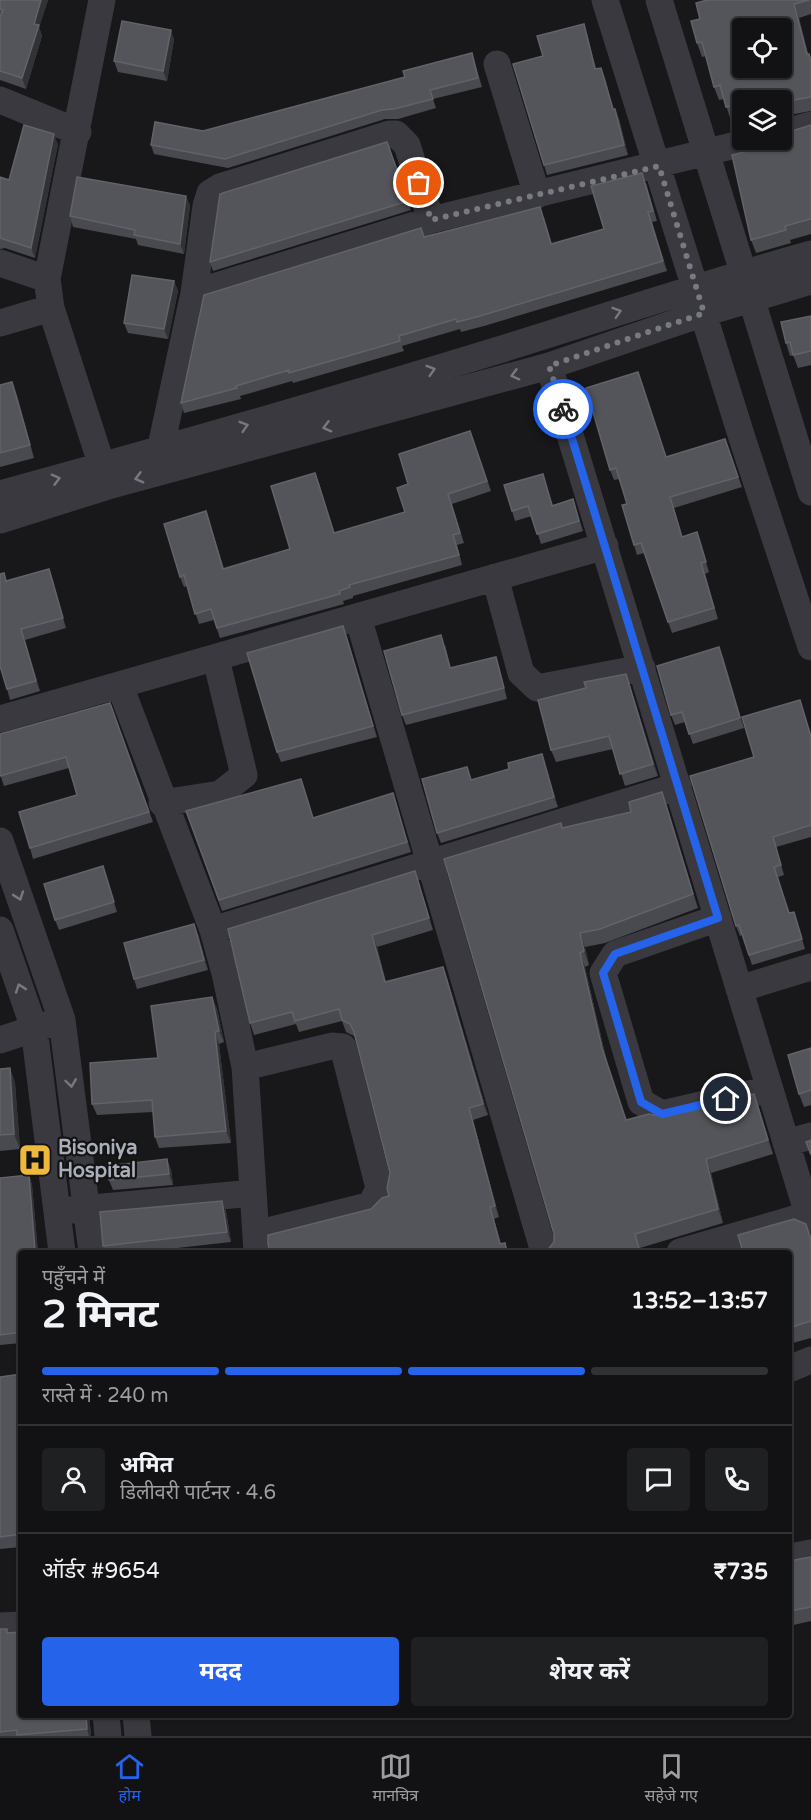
<!DOCTYPE html>
<html lang="hi">
<meta charset="utf-8">
<style>
:root{--surface:#121214;--page:#1f2022;--text:#f1f3f6;--muted:#9c9ea0;--line:#313234;--accent:#2563eb}
body{margin:0;font-family:"Varela Round","Noto Sans Devanagari",sans-serif;background:var(--page);color:var(--text);height:100vh;display:flex;flex-direction:column;font-size:22px;white-space:nowrap}
*{box-sizing:border-box;margin:0}
p{font-size:20px;color:var(--muted)}
.icon{flex:none;width:33px;height:33px;fill:none;stroke:currentColor;stroke-width:2;stroke-linecap:round;stroke-linejoin:round}
.map{position:relative;flex:1;overflow:hidden}
.sheet{position:absolute;left:18px;top:1250px;width:774px;height:468px;display:flex;flex-direction:column;background:var(--surface);border-radius:6px;box-shadow:0 2px 4px #0004,0 0 0 2px var(--line)}
.sheet>*{flex:none}
.tools{position:absolute;left:732px;top:18px;display:grid;gap:12px}
.tools a{display:grid;place-items:center;width:60px;height:60px;border-radius:6px;background:var(--surface);box-shadow:0 2px 4px #0004,0 0 0 2px var(--line);font-size:30px}
.pin{position:absolute;display:grid;place-items:center;width:51px;height:51px;color:#fff;margin:-26px;border:3px solid #fff;border-radius:50%;box-shadow:0 2px 6px #0007}
.courier{position:absolute;display:grid;place-items:center;width:60px;height:60px;margin:-30px;border:4px solid #2563eb;border-radius:50%;background:#fff;color:#222;box-shadow:0 2px 8px #0007}
.overview em{font-style:normal;font-weight:700}
.overview div{display:flex;flex-direction:column-reverse}
.overview{display:flex;align-items:center;justify-content:space-between;height:102px;padding:0 24px}
h1{font-size:39px;font-weight:700;line-height:45px}
.bar{display:grid;grid-template-columns:repeat(4,1fr);gap:9px 6px;align-content:center;height:72px;padding:0 24px}
.bar i{height:8px;border-radius:4px;background:var(--line)}
.bar .selected{background:var(--accent)}
.bar p{grid-column:span 4}
.line{display:flex;align-items:center;gap:15px;padding:0 24px;border-top:2px solid var(--line)}
.line div{flex:1}
.round{display:grid;place-items:center;flex:none;width:63px;height:63px;border-radius:6px;background:var(--page)}
.button{display:flex;gap:12px;margin-top:auto;padding:12px 24px}
.button a{flex:1;height:69px;border-radius:6px;background:var(--accent);color:#fff;font-size:24px;font-weight:700;line-height:69px;text-align:center}
.button a+a{background:var(--page);color:var(--text)}
.tabs{display:flex;justify-content:space-around;align-items:center;height:84px;border-top:2px solid var(--line);background:var(--surface);font-size:16px;color:var(--muted)}
.tabs a{display:grid;justify-items:center;gap:3px}
.tabs .selected{color:var(--accent)}
.map>svg:first-child{display:block}
</style>
<div class="map">
<svg width="811" height="1736" viewBox="0 0 811 1736">
<rect width="100%" height="100%" fill="#18181a"/>
<g fill="none" stroke-linecap="round" stroke-linejoin="round">
<!-- minor -->
<path stroke="#39393f" stroke-width="27" d="M102 0 47 279 51 308 102 466
M605 0 743 441 811 647
M659 0 811 492
M497 64 537 195
M0 100 78 132
M782 133 811 125
M0 263 47 279
M194 293 206 206 210 193 220 187 390 134H396L407 145 431 220
M0 323 51 308
M549 366 811 1224
M160 451 194 293 431 220 756 140
M0 494C168 448 336 400 502 349 605 317 707 283 811 254
M0 520 108 486 549 366 704 313 811 281
M495 577 521 673 537 688 642 668
M358 617 544 1252
M120 686 213 930 225 973 245 1067 257 1252
M0 719 605 546
M162 803 220 794 244 775 216 659
M0 841 62 1020 92 1252
M718 918 615 954 603 973 641 1102 662 1114 770 1089
M0 930 34 1028 62 1252
M213 930 678 786
M739 989 811 967
M0 1040 49 1024
M245 1067 332 1046 343 1047 379 1188 371 1205 256 1234
M786 1143 811 1136
M71 1210 253 1193
M680 1252 808 1215
M789 1369 811 1360
M789 1557 811 1553
M0 1626 21 1625
M106 1714 108 1736
M136 1714 138 1736"/>
</g>
<!-- wall -->
<path fill="#494a4f" d="M0 0H48L39 27 42 36 26 89 0 80Z
M707 0H811V14L799 18 808 54H809L811 58V111L783 116 782 112V100H742V118L731 121 724 99 719 100 714 87 706 56 702 57 697 43 700 19Z
M584 24 587 34 596 69 601 68 605 78 613 109 619 119 628 155 547 175 544 165 543 56Z
M171 30 174 40 167 81 118 72 114 61Z
M472 53 482 87 433 99 436 108 398 119H385L228 168 154 154 151 145 405 77Z
M811 125V234L790 240 791 243 756 253 751 240 787 141Z
M387 142 411 210 213 271 210 262Z
M58 144 35 258 5 248 0 249V177L9 180Z
M646 183 657 221 652 222 667 271 484 326 461 332 460 329 402 346 404 351 293 383 292 381 240 396 241 399 184 413 181 403 421 228 424 237 544 217 552 244 604 229Z
M186 196 190 206 184 254 138 245 136 239 73 227 70 216Z
M174 281 178 291 168 339 128 333 124 323Z
M811 316V365L798 368 793 355 790 356 786 343Z
M12 382 17 395 34 458 0 467V385Z
M470 431 491 491 452 504 464 543 457 545 462 565 353 596V598L343 601 344 604 220 638 214 620 199 624 187 586 184 587 180 577 206 511 224 569 290 549 319 483 334 533 405 512 408 484Z
M725 439 742 487 674 508 682 537 697 532 709 572 705 574 718 619 672 633 644 553 637 555 634 545 627 504 619 479 614 480 610 470 666 457Z
M546 484 553 505 573 499 583 531 541 544 532 516 515 521 512 511Z
M49 569 66 628 25 640 40 691 10 700 7 689 6 581Z
M343 626 377 737 281 762 277 752Z
M445 645 451 668 496 657 499 667 507 699 406 725 402 715Z
M723 657 744 728 693 744 685 722 675 725 671 715Z
M630 686 658 776 625 786 613 749 556 762 551 750 586 688Z
M800 700 811 735V837L776 847 784 875 778 877 789 913 797 922 805 949 752 965 742 935 740 936 736 926 754 757Z
M110 703 153 822 33 859 30 848 77 795 69 768 4 786 0 774Z
M542 754 558 807 441 843 437 833 472 780 509 769Z
M301 779 313 818 396 804 411 852 222 911 186 811Z
M662 792 698 908 605 943 585 947 589 965 585 967 607 1062 626 1120 661 1116 759 1108 773 1154 711 1173 723 1223 640 1248 554 1242 563 828 631 812Z
M106 876 117 912 59 930 55 920Z
M419 883 433 930 377 947 386 982 447 978 488 1115 473 1120 499 1217 494 1219 501 1244 508 1252 371 1209 389 1196 390 1173 356 1040 354 1036 346 1032 342 1021 299 1032 296 1024 254 1035 250 1023Z
M198 934 208 970 137 989 134 979Z
M212 997 217 1009 224 1042 219 1044 231 1143 159 1148 155 1137 153 1112 97 1115 92 1104 158 1058Z
M811 1048V1105L804 1107 799 1094Z
M10 1068 15 1083 20 1149 0 1151V1069Z
M171 1169 173 1185 113 1190 109 1180Z
M29 1175 32 1185 38 1252H21V1343L0 1345V1178Z
M222 1201 226 1211 231 1242 141 1252H105L103 1246Z
M806 1224 811 1238V1338L789 1344V1252Z
M21 1374V1547L0 1549V1377Z
M811 1557V1621L789 1626V1561Z
M0 1629H7L8 1633 89 1714 91 1736H0Z"/>
<!-- shaded-wall -->
<path fill="#313235" d="M41 0H48L39 27 42 36 26 89 22 78 34 24Z
M794 4 799 18 811 66 807 54Z
M584 24 587 34 599 79 595 69Z
M171 30 174 40 167 81 163 71Z
M601 68 605 78 616 119 613 109Z
M615 109 619 119 628 155 624 145Z
M54 134 58 144 35 258 31 248Z
M186 196 190 206 184 254 180 244Z
M648 212 652 222 667 271 663 261Z
M174 281 178 291 168 339 164 329Z
M12 382 17 395 34 458 30 445Z
M49 569 53 580 66 628 63 618Z
M343 626 347 636 377 737 373 726Z
M21 629 25 640 40 691 36 681Z
M719 647 723 657 744 728 740 718Z
M626 674 630 686 658 776 653 764Z
M542 754 545 764 558 807 554 797Z
M662 792 667 806 698 908 693 894Z
M415 871 419 883 433 930 429 918Z
M194 924 198 934 208 970 204 960Z
M580 933 585 947 589 965 584 951Z
M372 935 377 947 389 994 385 982Z
M580 953 585 967 607 1062 602 1048Z
M443 967 447 978 488 1115 483 1104Z
M212 997 217 1009 224 1042 219 1031Z
M215 1032 219 1044 231 1143 226 1131Z
M10 1068 15 1083 20 1149 14 1134Z
M754 1094 759 1108 773 1154 768 1140Z
M469 1108 473 1120 499 1217 495 1206Z
M167 1159 171 1169 173 1185 169 1174Z
M706 1159 711 1173 723 1223 718 1209Z
M29 1175 32 1185 38 1252H36L35 1250Z
M222 1201 226 1211 231 1242 227 1232Z
M490 1207 494 1219 503 1252 500 1244Z
M86 1714H89L91 1736H89L87 1729Z"/>
<!-- building -->
<path fill="#54555a" stroke="#616369" stroke-width="1.5" fill-rule="evenodd" d="M0 0H41L34 24 39 25 22 78 0 71V18L3 10 0 9Z
M707 0H809L794 4 807 54H809L811 61V97L782 102V100H778L776 95 754 100H742V103L726 107 720 85 714 87 702 42 697 43 691 21 700 19 696 3ZM742 28H782V68H742Z
M122 21 171 30 163 71 114 61Z
M584 24 595 69 601 68 613 109H615L624 145 544 165 513 64 543 56 537 36Z
M472 53 478 78 430 90 433 99 394 109 382 110 225 159 151 145 155 122 203 131 405 77 403 71Z
M24 125 54 134 31 248 0 238V177L9 180Z
M811 125V219L785 226 786 230 751 240 732 155 787 141 785 133Z
M387 142 408 201 210 262 220 194 223 193Z
M642 173 653 211 648 212 663 261 480 316 457 322 456 319 399 336 400 341 289 373V370L236 386 237 388 181 403 204 295 421 228 424 237 540 207 551 244 604 229 591 186Z
M77 177 186 196 180 244 134 235 135 230 70 216Z
M132 275 174 281 164 329 124 323Z
M811 316V351L793 355 790 342 786 343 781 322Z
M638 372 666 457 725 439 738 477 670 497 682 537 697 532 706 562 701 563 714 608 668 622 641 543 634 545 622 505 627 504 616 468 610 470 586 388Z
M12 382 30 445 0 453V385Z
M470 431 487 481 448 494 460 533 453 535 459 555 349 585 350 587 339 591 340 594 217 628 211 609 195 614 184 575 180 577 164 524 206 511 223 569 290 549 271 486 315 473 334 533 405 512 397 488 408 484 399 454Z
M543 474 552 506 573 499 579 521 537 534 528 506 512 511 504 485Z
M49 569 63 618 21 629 36 681 7 689 0 666V574L4 573 6 581Z
M343 626 373 726 277 752 247 653Z
M441 635 450 668 496 657 504 688 402 715 384 651Z
M719 647 740 718 689 734 682 712 671 715 657 666Z
M626 674 653 764 620 774 609 736 551 750 538 700 586 688 584 682Z
M800 700 811 737V825L773 837 781 865 774 867 789 913 794 912 802 939 749 955 739 925 736 926 690 776 754 757 742 717Z
M110 703 149 812 30 848 19 812 77 795 66 757 0 776V734Z
M542 754 554 797 437 833 422 779 467 767 471 780 509 769 508 763Z
M301 779 313 818 393 793 407 842 219 900 186 811Z
M662 792 693 894 600 929 580 933 584 951 580 953 602 1048 626 1120 649 1114 661 1116 754 1094 768 1140 706 1159 718 1209 635 1234 640 1252H546L554 1242V1234L444 859 561 823 562 828 631 812 629 802Z
M103 866 114 902 55 920 44 884Z
M415 871 429 918 372 935 385 982 443 967 483 1104 469 1108 495 1206 490 1207 500 1244 505 1243 507 1252H270L268 1244V1235L371 1209 382 1198 389 1196 387 1188 390 1173 354 1032 350 1024 342 1020 339 1009 295 1021 292 1012 250 1023 228 929Z
M194 924 204 960 134 979 124 943Z
M212 997 219 1031 215 1032 226 1131 155 1137 152 1100 92 1104 90 1063 158 1058 151 1006Z
M811 1048V1090L799 1094 788 1055Z
M10 1068 14 1134 0 1135V1069Z
M811 1140V1155L806 1142Z
M167 1159 169 1174 109 1180 107 1166Z
M29 1175 35 1250 27 1251V1252H21V1332L0 1335V1178Z
M222 1201 227 1232 103 1246 100 1212Z
M794 1219 806 1224 811 1241V1321L789 1328V1252H743L738 1235Z
M21 1374V1534L0 1537V1377Z
M811 1557V1607L789 1611V1561Z
M0 1629H7V1633L21 1632V1714H86L87 1729 17 1735V1730L0 1732Z"/>
<!-- one-way arrows -->
<defs><path id="oneway-chevron" d="M-2-3.5L2.5 0L-2 3.5" fill="none" stroke-width="1.6" stroke-linecap="round" stroke-linejoin="round" transform="scale(1.5)"/></defs>
<g stroke="#777982">
<use href="#oneway-chevron" transform="translate(617 312) rotate(-18)"/>
<use href="#oneway-chevron" transform="translate(431 370) rotate(-17)"/>
<use href="#oneway-chevron" transform="translate(515 375) rotate(165)"/>
<use href="#oneway-chevron" transform="translate(244 426) rotate(-17)"/>
<use href="#oneway-chevron" transform="translate(327 427) rotate(165)"/>
<use href="#oneway-chevron" transform="translate(139 478) rotate(165)"/>
<use href="#oneway-chevron" transform="translate(56 479) rotate(-15)"/>
<use href="#oneway-chevron" transform="translate(19 896) rotate(71)"/>
<use href="#oneway-chevron" transform="translate(20 988) rotate(-109)"/>
<use href="#oneway-chevron" transform="translate(71 1083) rotate(82)"/>
</g>
<g fill="none" stroke-linecap="round" stroke-linejoin="round">
<!-- done -->
<path stroke="#777a81" stroke-width="6" stroke-dasharray="0 10.8" d="M419 183 431 220 659 166 704 313 549 366 563 409"/>
<!-- route -->
<path stroke="#2563eb" stroke-width="8" d="M563 409 718 918 615 954 603 973 641 1102 662 1114 726 1099"/>
</g>
<!-- icons -->
<defs>
<symbol id="hospital-square" viewBox="-11 -11 22 22"><rect x="-9" y="-9" width="18" height="18" rx="4" fill="#edb83c" stroke="#131315"/><path d="M-5-5h3v3.5h4V-5h3V5h-3V1.5h-4V5h-3Z" fill="#111"/></symbol>
</defs>
<g fill-rule="evenodd">
<use href="#hospital-square" x="16" y="1141" width="38" height="38"/>
</g>
<g text-anchor="middle" dominant-baseline="central" stroke-width="4.5" stroke-linejoin="round" paint-order="stroke">
<!-- poi labels -->
<g font-size="20" font-weight="bold" fill="#aaaeb9" stroke="#131315" text-anchor="start">
<text x="58" y="1148">Bisoniya<tspan x="58" dy="23">Hospital</tspan></text>
</g>
</g>
</svg>
<div class="tools">
<a><svg class="icon" aria-label="locate" viewBox="0 0 24 24"><circle cx="12" cy="12" r="6"/><path d="M12 2v4M12 18v4M2 12h4M18 12h4"/></svg></a>
<a><svg class="icon" aria-label="layers" viewBox="0 0 24 24"><path d="M12 4l9 5-9 5-9-5zM3 14l9 5 9-5"/></svg></a>
</div>
<div class="pin" style="left:419px;top:183px;background:#ea580c"><svg class="icon" aria-label="bag" viewBox="0 0 24 24"><path d="M5 8h14l-1 12H6zM9 8a3 3 0 0 1 6 0"/></svg></div>
<div class="pin" style="left:726px;top:1099px;background:#1f2937"><svg class="icon" aria-label="home" viewBox="0 0 24 24"><path d="M3 11l9-7 9 7M6 9v11h12V9"/></svg></div>
<div class="courier" style="left:563px;top:409px"><svg class="icon" aria-label="bike" viewBox="0 0 24 24"><circle cx="6" cy="16" r="4"/><circle cx="18" cy="16" r="4"/><path d="M6 16l4-8h5l3 8M10 8l3 8H6M13 5h3"/></svg></div>
<section class="sheet">
<div class="overview"><div><h1>2 मिनट</h1><p>पहुँचने में</p></div><em>13:52–13:57</em></div>
<div class="bar"><i class="selected"></i><i class="selected"></i><i class="selected"></i><i></i><p>रास्ते में · 240 m</p></div>
<div class="line" style="height:108px"><a class="round"><svg class="icon" aria-label="person" viewBox="0 0 24 24"><circle cx="12" cy="8" r="4"/><path d="M4 21q1-7 8-7t8 7"/></svg></a><div><b>अमित</b><p>डिलीवरी पार्टनर · 4.6</p></div><a class="round"><svg class="icon" aria-label="chat" viewBox="0 0 24 24"><path d="M4 5h16v11H9l-5 4z"/></svg></a><a class="round"><svg class="icon" aria-label="phone" viewBox="0 0 24 24"><path d="M5 4h4l2 5-3 2q2 4 5 5l2-3 5 2v4C11 20 4 13 5 4z"/></svg></a></div>
<div class="line" style="height:78px"><div>ऑर्डर #9654</div><b>₹735</b></div>
<div class="button"><a>मदद</a><a>शेयर करें</a></div>
</section>
</div>
<nav class="tabs">
<a class="selected"><svg class="icon" aria-label="home" viewBox="0 0 24 24"><path d="M3 11l9-7 9 7M6 9v11h12V9"/></svg>होम</a>
<a><svg class="icon" aria-label="map" viewBox="0 0 24 24"><path d="M3 6l6-2 6 2 6-2v14l-6 2-6-2-6 2zM9 4v14M15 6v14"/></svg>मानचित्र</a>
<a><svg class="icon" aria-label="saved" viewBox="0 0 24 24"><path d="M7 4h10v16l-5-4-5 4z"/></svg>सहेजे गए</a>
</nav>
